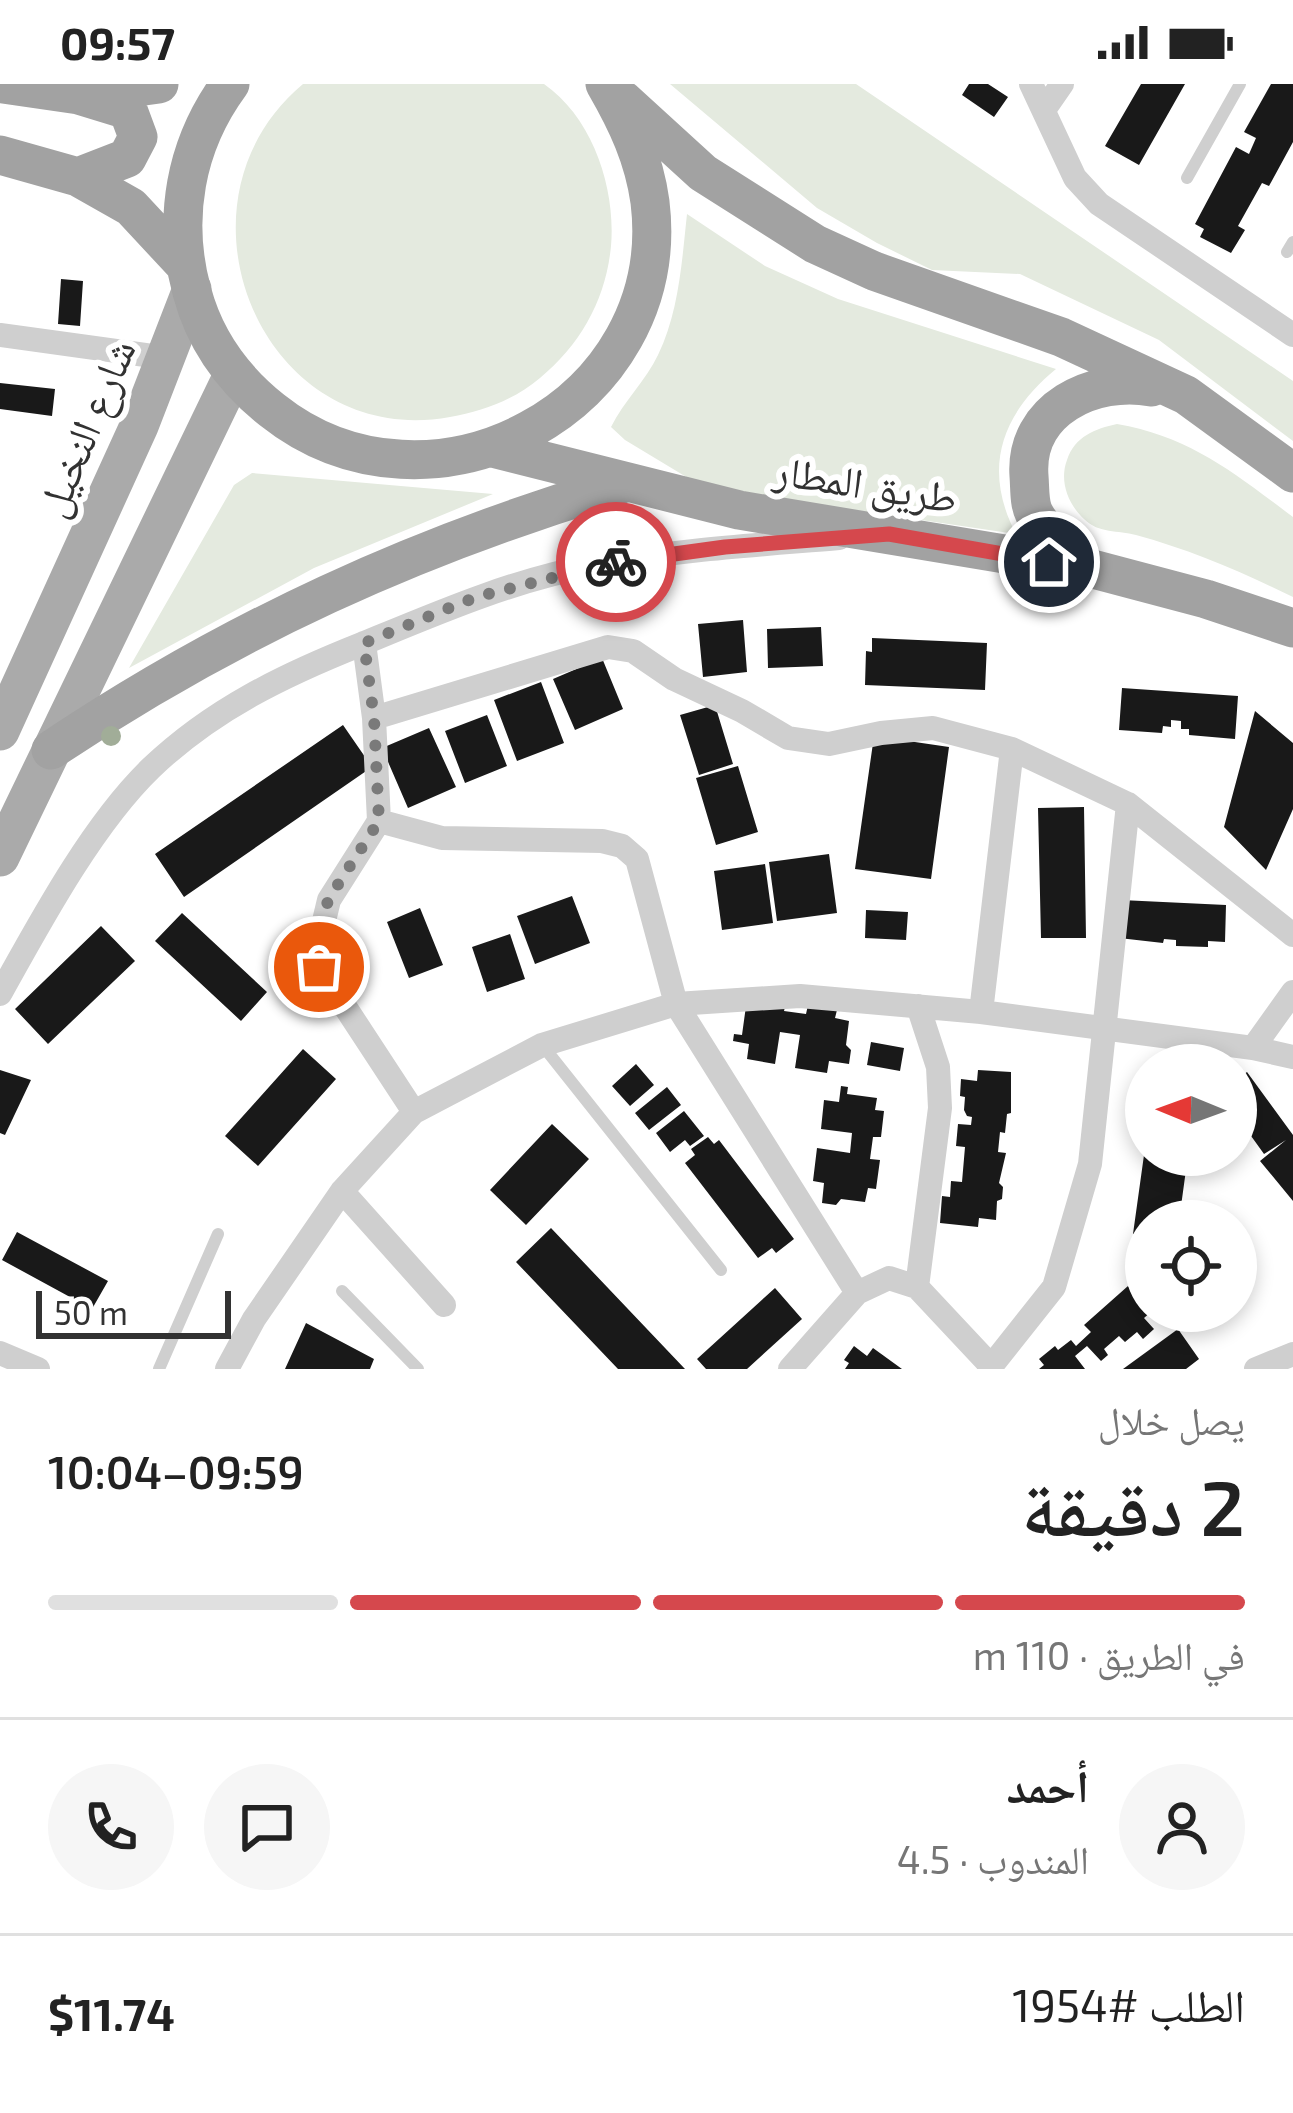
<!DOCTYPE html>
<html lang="ar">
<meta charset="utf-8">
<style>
:root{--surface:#fff;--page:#f6f6f6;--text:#222;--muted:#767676;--line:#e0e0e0;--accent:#d5484d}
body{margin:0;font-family:"Exo 2","Noto Naskh Arabic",sans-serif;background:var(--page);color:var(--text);direction:rtl;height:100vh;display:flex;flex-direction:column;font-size:45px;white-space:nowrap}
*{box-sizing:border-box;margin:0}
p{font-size:39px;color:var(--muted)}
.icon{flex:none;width:66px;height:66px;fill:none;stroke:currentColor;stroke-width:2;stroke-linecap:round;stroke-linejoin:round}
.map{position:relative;height:1285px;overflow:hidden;direction:ltr}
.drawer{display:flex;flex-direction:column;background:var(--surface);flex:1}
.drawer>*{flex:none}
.needle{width:78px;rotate:271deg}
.tools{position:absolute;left:1125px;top:960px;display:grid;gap:24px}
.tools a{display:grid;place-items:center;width:132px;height:132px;border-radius:50%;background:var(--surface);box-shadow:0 6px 18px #0003;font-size:60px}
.scale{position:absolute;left:36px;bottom:30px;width:195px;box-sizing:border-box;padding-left:12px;border:6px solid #323232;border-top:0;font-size:33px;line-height:42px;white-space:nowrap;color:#323232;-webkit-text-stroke:9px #fff;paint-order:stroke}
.pin{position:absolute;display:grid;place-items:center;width:102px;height:102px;color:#fff;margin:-51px;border:6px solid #fff;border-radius:50%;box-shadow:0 3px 12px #0007}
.courier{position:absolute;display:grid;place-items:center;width:120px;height:120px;margin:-60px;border:9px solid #d5484d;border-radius:50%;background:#fff;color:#222;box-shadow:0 3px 15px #0007}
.summary em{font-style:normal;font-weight:600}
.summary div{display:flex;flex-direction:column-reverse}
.summary{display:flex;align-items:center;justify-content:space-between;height:204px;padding:0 48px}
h1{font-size:78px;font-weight:600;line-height:90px}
.bar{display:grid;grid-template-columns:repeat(4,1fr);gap:18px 12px;align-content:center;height:144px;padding:0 48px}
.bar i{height:15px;border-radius:9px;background:var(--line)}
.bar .selected{background:var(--accent)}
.bar p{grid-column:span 4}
.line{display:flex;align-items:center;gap:30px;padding:0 48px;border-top:3px solid var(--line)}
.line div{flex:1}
.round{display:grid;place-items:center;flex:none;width:126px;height:126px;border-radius:63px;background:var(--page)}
.status{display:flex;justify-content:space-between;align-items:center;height:84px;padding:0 60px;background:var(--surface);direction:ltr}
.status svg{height:33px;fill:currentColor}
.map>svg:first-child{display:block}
</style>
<div class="status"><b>09:57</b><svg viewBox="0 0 49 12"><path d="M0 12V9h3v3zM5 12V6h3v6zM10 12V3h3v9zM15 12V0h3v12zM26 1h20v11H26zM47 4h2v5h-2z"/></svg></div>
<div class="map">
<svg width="1293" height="1285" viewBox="0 0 1293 1285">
<rect width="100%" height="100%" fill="#fff"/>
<!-- green -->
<path fill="#e4eadf" d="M303 0H544C593 34 616 105 611 162 606 215 581 260 540 294 514 316 483 327 450 333 262 367 160 119 303 0Z
M670 0H856L1293 297V357L1159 256 1020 190 932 186 877 159 817 124Z
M687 130 765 182 838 215 1056 285C1001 330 982 385 1016 450L745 410 688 394 625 356 611 343C624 317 646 296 658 271 679 228 682 176 687 130Z
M1117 340C1191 353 1234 389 1293 433V513C1242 488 1191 466 1136 451 1118 446 1099 450 1084 435 1068 420 1059 397 1067 376 1075 352 1095 345 1117 340Z
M252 389 493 410 314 484 129 584 234 401Z"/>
<!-- building -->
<path fill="#191919" d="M969 0H988L1008 13 994 33 962 11Z
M1141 0H1185L1139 81 1105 62Z
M1271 0H1293V58L1269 102 1262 99 1238 142 1245 146 1231 169 1200 153 1204 145 1195 140 1236 63 1249 70 1256 54 1244 48Z
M61 195 83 197 80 242 58 240Z
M0 299 55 305 52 332 0 325Z
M743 536 747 588 703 593 698 540Z
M821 543 823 582 768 584 767 545Z
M872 554 987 559 985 606 865 601 866 567 872 568Z
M602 574 623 625 575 646 553 595Z
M541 598 564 659 517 677 494 616Z
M1122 604 1238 612 1235 655 1189 651V645H1181V637L1171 636V643L1163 642 1162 649 1119 646Z
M715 621 733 680 699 691 680 631Z
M1255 627 1293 659V725L1266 786 1224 743Z
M487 631 507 682 465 699 445 647Z
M343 641 372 683 184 813 155 770Z
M429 644 456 703 408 724 382 664Z
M874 652 949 663 931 795 855 785Z
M738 682 758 748 716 761 696 694Z
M1084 723 1086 854H1041L1038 724Z
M829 770 837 829 777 837 769 778Z
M765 780 773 839 722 846 714 787Z
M572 812 590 859 535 880 517 832Z
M1121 816 1226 821 1225 858 1208 857V863L1176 862V856L1164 855 1163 859 1119 854Z
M420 824 443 881 409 894 387 838Z
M866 826 908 828 906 856 865 854Z
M182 829 267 908 241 937 155 857Z
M101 842 135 877 48 960 15 925Z
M510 850 525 895 487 908 472 863Z
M786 919 784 927 806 930 808 921 837 926 835 934 849 937 846 961 851 966 849 980 829 977 827 989 795 984 800 951 780 948 775 980 747 975 749 960 733 957 734 950 742 951 746 922Z
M871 958 904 964 900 987 867 981Z
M303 965 336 995 258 1082 225 1052Z
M636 980 654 1001 630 1022 612 1002Z
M0 986 31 996 5 1051 0 1049Z
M978 986 1011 988V1029L1007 1030 1005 1049 1000 1048 998 1068 1006 1069 999 1099 1003 1103 1002 1115 997 1117 996 1136 979 1134 978 1143 940 1139 942 1112 950 1113 951 1097 962 1098 965 1063 956 1062 958 1040 971 1041 972 1033 967 1032 964 1026 965 1013 960 1012 961 995 977 997Z
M1247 988 1293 1051V1117L1260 1077 1286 1056 1264 1070 1236 1031V996Z
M841 1002 848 1003 847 1010 877 1014 875 1026 884 1027 881 1053H873L870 1075 880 1076 876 1105 868 1104 865 1118 841 1115 836 1121 822 1119 824 1099 813 1097 817 1064 850 1069 852 1049 821 1045 824 1016 839 1018Z
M667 1003 681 1021 649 1046 635 1029Z
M684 1027 704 1052 690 1062 685 1056 670 1068 656 1049Z
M552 1040 589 1075 526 1141 490 1106Z
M708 1053 714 1060 719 1056 794 1155 776 1169 772 1164 758 1174 685 1079 695 1071 691 1065Z
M1144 1071H1188L1179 1137H1146V1152L1133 1150Z
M551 1144 685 1285H618L516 1178Z
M17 1148 108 1197 92 1225 2 1176Z
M1128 1202 1146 1227H1152L1144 1234 1154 1245 1143 1255 1137 1248 1125 1258 1119 1252 1104 1265 1108 1271 1101 1277 1087 1262 1075 1272 1085 1285H1039L1044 1281 1039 1275 1055 1262 1058 1266 1071 1256 1076 1262 1091 1248 1084 1241Z
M775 1204 802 1235 747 1285H706L697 1275Z
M306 1239 374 1275 370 1285H285Z
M1178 1245 1199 1275 1186 1285H1123Z
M854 1262 867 1272 873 1264 902 1285H845L849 1279 844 1276Z"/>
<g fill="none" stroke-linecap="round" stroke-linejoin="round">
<!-- service -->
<path stroke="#cfcfcf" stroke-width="12" d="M1187 94 1240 0
M1287 168 1293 158
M543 962 721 1186
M342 1207 418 1285
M159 1285 218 1150"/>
<!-- minor -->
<path stroke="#cfcfcf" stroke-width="24" d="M1031 0 1075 94 1099 120 1293 251
M1044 26 1062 0
M0 251 167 274
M364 559 374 634 379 737 329 816 319 858V883L414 1028
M374 634 608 563 633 567 674 595 742 627 788 654 829 660 881 649 933 644 1012 665 981 928
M1012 665 1128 720 1293 851
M379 737 442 754 602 757 622 762 637 775 676 920 857 1209
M0 910C40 838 92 741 151 684 213 625 284 591 362 560 437 529 513 496 594 481 675 466 757 461 839 454
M1253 964 1293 908
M342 1107 444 1221
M917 1203 940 1024 938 983 918 922
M0 1269 38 1285
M227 1285 254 1235 342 1107 414 1028 542 961 676 920 800 912 981 928 1253 964 1293 973
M790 1285 857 1209 889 1194 917 1203 991 1282
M989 1285 1054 1203 1090 1080 1128 720
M1256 1285 1293 1270"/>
<!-- primary -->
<path stroke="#aaa" stroke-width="39" d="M0 647 139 342 192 205
M0 773 233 291"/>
<!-- trunk -->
<path stroke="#a2a2a2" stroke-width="39" d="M3 0 79 11 159 0
M230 0C185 61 172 135 192 208 205 257 233 295 272 326 430 452 675 322 650 118 644 74 627 38 605 0
M623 16 703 89 815 160 874 187 1061 253 1186 311 1293 389
M0 71 78 93 131 123 185 181
M78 93 127 74 138 53 128 26 79 11
M493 364 739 426 1089 484 1206 515 1293 544
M1086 482C1066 466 1046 452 1034 429 1029 419 1030 404 1029 392 1024 325 1094 292 1152 303
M51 666C232 545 416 461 625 399"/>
</g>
<!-- trees -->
<circle fill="#a1ad98" cx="111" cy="652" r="10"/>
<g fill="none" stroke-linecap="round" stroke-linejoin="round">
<!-- done -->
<path stroke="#7a7a7a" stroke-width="12" stroke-dasharray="0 21.6" d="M319 883V858L328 816 379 737 374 634 364 559 476 513 616 478"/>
<!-- route -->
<path stroke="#d5484d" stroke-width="15" d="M616 478 725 463 889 450 1049 478"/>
</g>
<g text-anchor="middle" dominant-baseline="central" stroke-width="12" stroke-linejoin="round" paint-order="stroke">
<!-- street labels -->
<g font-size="42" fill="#323232" stroke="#fff">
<text transform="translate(84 343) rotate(-67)">شارع النخيل</text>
<text transform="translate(866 398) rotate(9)">طريق المطار</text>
</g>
</g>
</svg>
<div class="tools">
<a><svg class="needle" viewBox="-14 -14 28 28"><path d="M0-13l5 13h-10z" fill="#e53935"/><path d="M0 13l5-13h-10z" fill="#767676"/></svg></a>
<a><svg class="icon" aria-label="locate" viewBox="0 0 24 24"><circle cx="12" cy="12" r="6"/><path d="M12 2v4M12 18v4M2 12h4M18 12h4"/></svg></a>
</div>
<div class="scale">50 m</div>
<div class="pin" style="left:319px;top:883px;background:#ea580c"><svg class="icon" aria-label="bag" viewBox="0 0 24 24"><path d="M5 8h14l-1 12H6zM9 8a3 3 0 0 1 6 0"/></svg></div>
<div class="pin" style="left:1049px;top:478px;background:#1f2937"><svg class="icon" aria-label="home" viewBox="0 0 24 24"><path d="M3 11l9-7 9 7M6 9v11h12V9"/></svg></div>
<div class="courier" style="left:616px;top:478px"><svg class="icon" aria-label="bike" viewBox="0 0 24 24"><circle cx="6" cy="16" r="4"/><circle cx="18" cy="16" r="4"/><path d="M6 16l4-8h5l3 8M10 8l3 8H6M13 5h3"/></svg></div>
</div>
<section class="drawer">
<div class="summary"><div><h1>2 دقيقة</h1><p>يصل خلال</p></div><em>09:59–10:04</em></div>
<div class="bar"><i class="selected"></i><i class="selected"></i><i class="selected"></i><i></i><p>في الطريق · 110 m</p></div>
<div class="line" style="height:216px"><a class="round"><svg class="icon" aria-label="person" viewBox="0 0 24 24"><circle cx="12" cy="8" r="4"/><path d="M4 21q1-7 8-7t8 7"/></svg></a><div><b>أحمد</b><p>المندوب · 4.5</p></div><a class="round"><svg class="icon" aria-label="chat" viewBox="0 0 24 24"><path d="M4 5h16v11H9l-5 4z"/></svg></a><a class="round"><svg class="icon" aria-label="phone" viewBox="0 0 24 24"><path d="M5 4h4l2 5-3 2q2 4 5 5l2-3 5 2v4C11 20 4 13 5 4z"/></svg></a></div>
<div class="line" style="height:156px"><div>الطلب #1954</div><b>$11.74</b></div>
</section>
